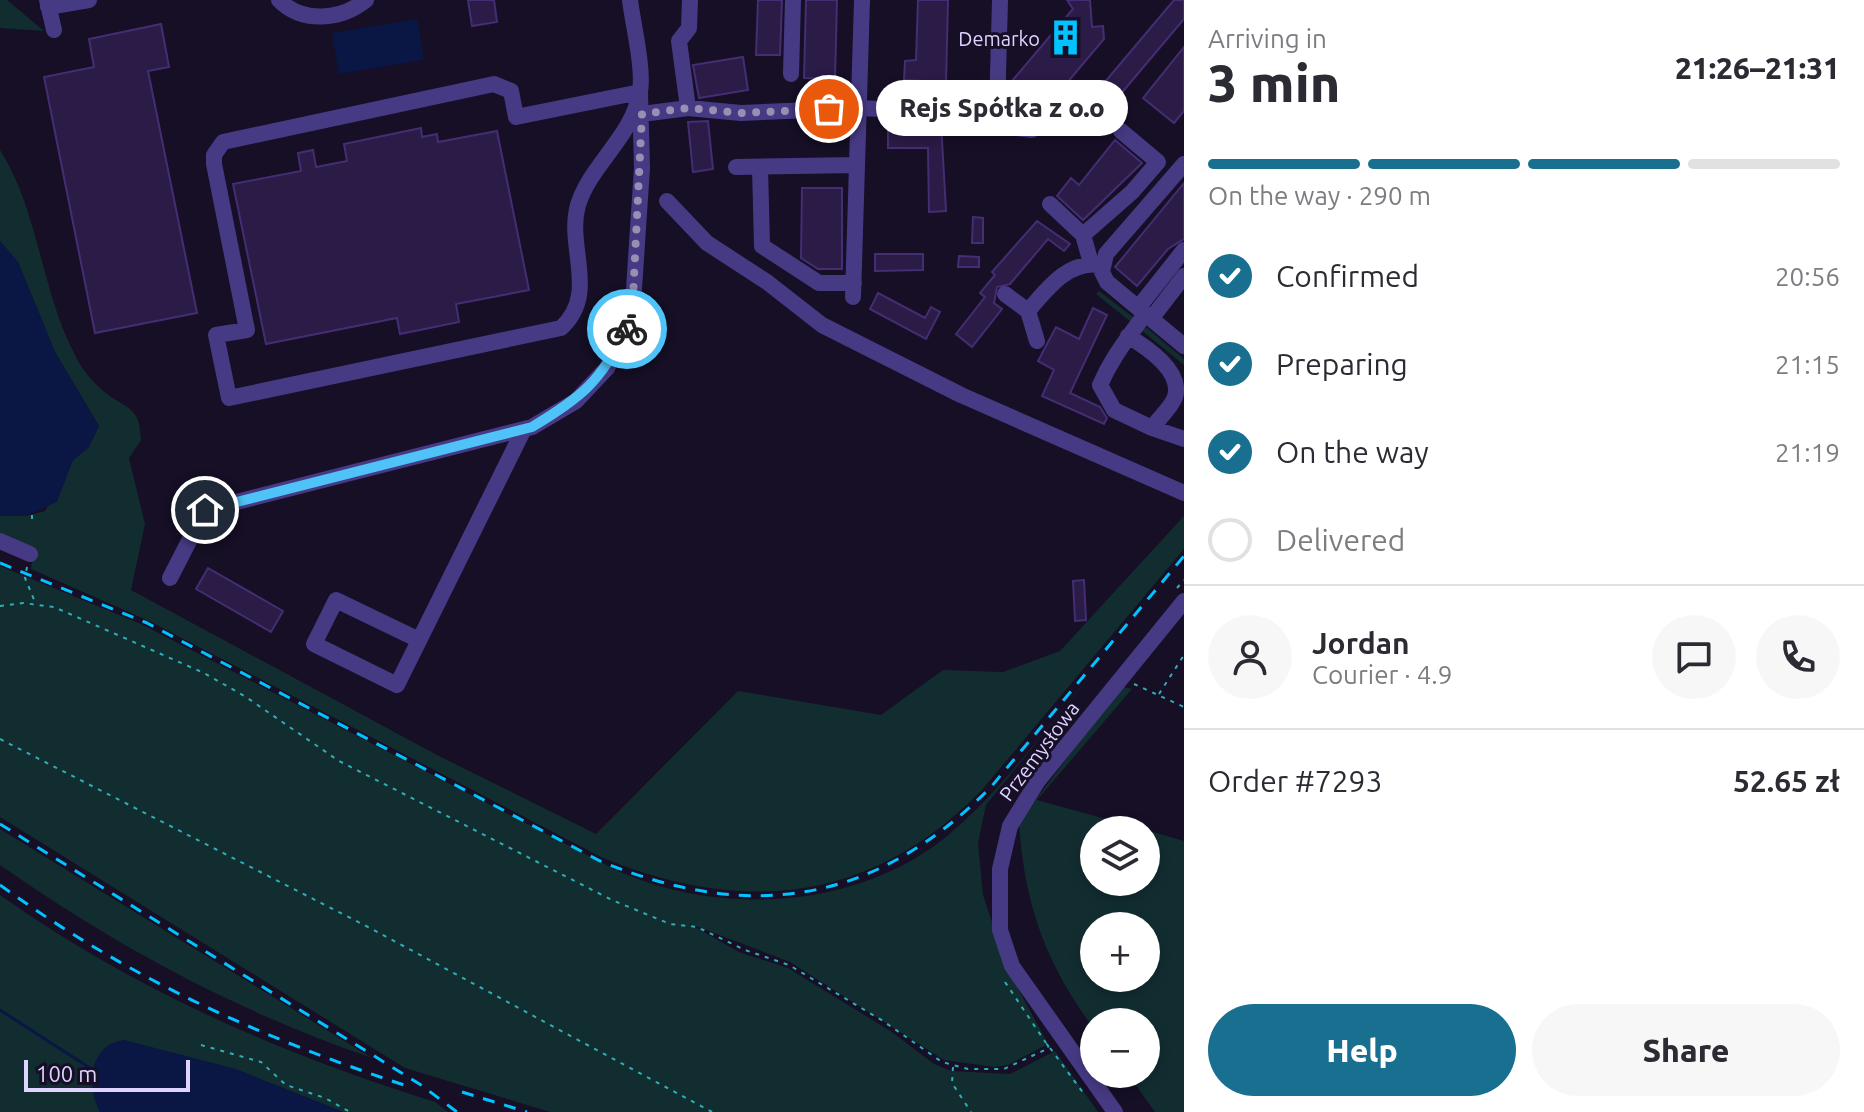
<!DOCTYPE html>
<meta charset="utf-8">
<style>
:root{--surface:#fff;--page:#f7f7f7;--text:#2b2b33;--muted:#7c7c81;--line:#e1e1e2;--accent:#186f8f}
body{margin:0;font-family:Ubuntu,sans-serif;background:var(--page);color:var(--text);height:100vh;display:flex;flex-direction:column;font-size:30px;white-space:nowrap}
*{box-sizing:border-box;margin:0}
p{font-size:26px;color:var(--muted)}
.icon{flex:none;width:44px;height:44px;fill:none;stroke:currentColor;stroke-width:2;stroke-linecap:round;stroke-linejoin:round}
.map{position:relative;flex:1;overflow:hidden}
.side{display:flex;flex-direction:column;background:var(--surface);width:680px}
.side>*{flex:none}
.tools{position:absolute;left:1080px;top:816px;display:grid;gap:16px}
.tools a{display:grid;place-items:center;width:80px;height:80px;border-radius:50%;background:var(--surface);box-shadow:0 4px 12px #0003;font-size:40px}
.scale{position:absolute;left:24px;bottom:20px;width:166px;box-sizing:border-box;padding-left:8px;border:4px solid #dfd4ff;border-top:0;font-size:22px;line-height:28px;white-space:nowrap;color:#dfd4ff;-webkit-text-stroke:6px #160f26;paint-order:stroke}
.pin{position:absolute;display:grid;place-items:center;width:68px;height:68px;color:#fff;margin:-34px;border:4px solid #fff;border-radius:50%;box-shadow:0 2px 8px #0007}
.courier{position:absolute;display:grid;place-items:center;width:80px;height:80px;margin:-40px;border:6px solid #4fc3f7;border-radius:50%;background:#fff;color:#222;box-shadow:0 2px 10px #0007}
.bubble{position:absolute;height:56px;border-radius:28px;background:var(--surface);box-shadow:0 4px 12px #0003;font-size:26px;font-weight:800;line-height:56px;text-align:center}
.head em{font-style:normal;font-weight:800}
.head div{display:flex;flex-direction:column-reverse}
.head{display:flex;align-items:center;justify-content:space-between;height:136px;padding:0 24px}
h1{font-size:52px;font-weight:800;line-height:60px}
.bar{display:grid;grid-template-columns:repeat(4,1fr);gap:12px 8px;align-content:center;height:96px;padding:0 24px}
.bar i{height:10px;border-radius:6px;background:var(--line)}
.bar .active{background:var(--accent)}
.bar p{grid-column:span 4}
.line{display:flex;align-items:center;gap:20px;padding:0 24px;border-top:2px solid var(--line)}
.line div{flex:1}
.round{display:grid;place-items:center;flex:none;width:84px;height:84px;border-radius:42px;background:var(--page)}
ol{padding:0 24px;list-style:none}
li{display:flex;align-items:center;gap:24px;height:88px}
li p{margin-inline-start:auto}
li .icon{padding:8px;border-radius:50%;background:var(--accent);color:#fff;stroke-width:4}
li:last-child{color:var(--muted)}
li i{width:44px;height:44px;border:4px solid var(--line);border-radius:50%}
.button{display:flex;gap:16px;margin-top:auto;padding:16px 24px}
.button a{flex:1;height:92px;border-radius:48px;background:var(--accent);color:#fff;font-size:32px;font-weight:800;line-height:92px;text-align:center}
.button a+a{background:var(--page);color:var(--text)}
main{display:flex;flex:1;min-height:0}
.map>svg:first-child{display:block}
</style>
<main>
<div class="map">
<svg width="1184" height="1112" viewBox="0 0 1184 1112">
<rect width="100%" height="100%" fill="#160f26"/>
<!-- green -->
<path fill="#122d30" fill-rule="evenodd" d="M0 0H7L44 31 0 28Z
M0 150C39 211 41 292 76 357 83 371 94 384 107 394 116 401 130 406 136 416 140 423 140 432 141 440L129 458 145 524 131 590 437 755 596 834 738 691 881 715 943 670 1003 672 1060 651 1184 516V549L981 791C871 903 743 916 601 857L149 621 31 569 34 550 0 536V516H26L45 511 73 460 88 448 99 426 55 352 18 262 0 241Z
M1099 291 1133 317 1131 322 1096 294Z
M1146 327 1184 359V365L1141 330Z
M0 566 141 624 614 869C719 918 863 910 953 831 1006 785 1049 724 1094 671L986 805 978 843 983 895 1007 968 1048 1044 1008 1065 994 1067 944 1060 790 962 688 923 739 952 788 968 892 1032 934 1064 951 1071 1010 1074 1055 1051 1098 1112H550L405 1068 0 817Z
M1121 686 1132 689 1037 800 1146 830H1094V882H1146V830L1184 841V1112H1155L1128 1074H1146V1022H1094V1029C1046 964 1024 904 1019 822ZM1094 926H1146V978H1094Z
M0 829 372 1058C236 1011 117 947 0 865Z
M0 895C136 991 277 1052 435 1102L448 1112H343L235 1069 123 1040 97 1101 100 1112H0Z"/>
<!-- water -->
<path fill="#0a1744" d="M417 19 424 60 339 74 332 33Z
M0 241 18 262 55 352 99 426 88 448 73 460 57 502 26 516H0Z
M124 1040 235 1069 343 1112H100C86 1086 89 1044 124 1040Z"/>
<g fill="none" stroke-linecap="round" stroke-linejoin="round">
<!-- stream -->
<path stroke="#0a1744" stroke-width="3" d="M0 1010 93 1070"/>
</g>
<!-- building -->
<path fill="#2a1b47" stroke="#442d73" stroke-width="2" d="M468 0H494L497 22 472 26Z
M758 0H782L780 55H756Z
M806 0H837L835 79 804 78Z
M918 0H948L946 82 904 80 905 61 916 60Z
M1067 0H1090L1092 27 1103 26 1104 39 1045 109 1012 81 1073 9Z
M1174 0H1184V19L1114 102 1099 89Z
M161 24 169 67 148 71 197 313 95 333 44 77 94 67 89 39Z
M1184 47V111L1174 123 1143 98Z
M743 57 748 90 699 98 693 65Z
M708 121 713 169 693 172 688 122Z
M941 122 946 211 929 212 928 148H888V123Z
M421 128 422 137 437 134 438 142 497 131 529 290 456 304 459 322 400 334 397 318 266 344 233 184 301 171 298 153 313 150 316 167 347 161 344 144Z
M1115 140 1142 163 1083 220 1057 196 1071 178 1079 185Z
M1184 183V239L1168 249 1137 286 1115 267Z
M802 188H842V269H818L801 258Z
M973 217 983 218V243H972Z
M1037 221 1070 244 1064 251 1048 239 1010 284 997 287 994 303 1002 309 972 347 956 334 985 297 980 293 995 275 992 272Z
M875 254H923V270L875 271Z
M959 256 979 257V267H958Z
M878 293 925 318 931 307 940 312 926 339 870 309Z
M1093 308 1107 315 1070 393 1100 407 1107 418 1104 424 1042 396 1054 370 1038 361 1056 327 1079 339Z
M208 568 283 611 271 632 196 589Z
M1084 580 1086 620 1075 621 1073 581Z"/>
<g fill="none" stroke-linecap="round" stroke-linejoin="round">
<!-- path -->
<path stroke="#2faeb8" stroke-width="2" stroke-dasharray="4 6" stroke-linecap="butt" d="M32 519V512
M27 567 25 578 35 602
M1177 588 1184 580
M0 606 23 603 54 607 204 673 246 697 339 761 612 900 670 924 697 927 745 950 789 965 883 1021 942 1062 968 1069H1004L1049 1048 1047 1044 1051 1043
M1134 684 1184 707
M1159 694 1184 655
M0 739 370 928 712 1112
M1005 982 1046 1043
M201 1045 261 1062 286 1085 325 1098 350 1112
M1050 1048 1084 1094
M953 1067 952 1083 971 1112"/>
<!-- minor -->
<path stroke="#473a85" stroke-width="16" d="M47 0 54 30
M279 0C303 24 341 20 366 0
M690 0 689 28 679 41 688 108 741 113 858 108 929 111
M1000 0 997 112 1010 127 1032 130
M48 7 89 0
M791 74 793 0
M642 114 688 108
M1184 164 1106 254 1102 272 1107 282 1184 346
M736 167 857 165
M760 167 762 246 819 283H854
M667 201 707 243 767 282 822 325 961 395 1184 493
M1050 204 1083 235
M1091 263 1083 235 1132 192 1158 162 1121 131
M1005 294 1028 311 1037 341
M853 297 862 0
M1138 308 1184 250
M1028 311C1047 289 1068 260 1101 265
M1151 319 1184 276
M1128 336C1146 347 1183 371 1175 397 1171 408 1159 418 1152 428L1114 410 1100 385C1112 357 1128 338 1145 314
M1152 428 1184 439
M0 541 30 554
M170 578 205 510 532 427 576 401 607 368 632 319 642 168 640 92 516 117 511 91 494 84 223 142 214 155V164L247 330 216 335 229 398 561 328C599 294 566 247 578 205 590 165 633 136 640 92 644 68 633 25 630 0
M419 640 336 600 314 644 397 685 524 429
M1115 1112 1012 966 1000 930V869L1010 826 1037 782 1184 601"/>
<!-- rail -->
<path stroke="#00c3ff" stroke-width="3" stroke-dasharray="12 10" stroke-linecap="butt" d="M0 563 147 623 600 861C751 923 875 904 991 787L1184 556
M0 824 421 1085 457 1112
M0 885C127 977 256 1036 404 1085
M462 1092 527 1112"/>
</g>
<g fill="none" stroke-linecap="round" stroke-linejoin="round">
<!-- done -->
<path stroke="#998fb3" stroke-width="8" stroke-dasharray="0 14.4" d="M627 329 632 319 642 114 688 108 741 113 829 109"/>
<!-- route -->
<path stroke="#4fc3f7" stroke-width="10" d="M205 510 532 427C582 397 600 382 627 329"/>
</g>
<!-- icons -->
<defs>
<symbol id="building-bare" viewBox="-9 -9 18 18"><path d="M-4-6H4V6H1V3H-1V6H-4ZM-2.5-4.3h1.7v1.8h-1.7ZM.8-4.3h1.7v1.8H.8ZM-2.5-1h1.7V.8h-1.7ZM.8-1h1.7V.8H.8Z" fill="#00c3ff" stroke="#160f26" stroke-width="2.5" paint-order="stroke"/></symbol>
</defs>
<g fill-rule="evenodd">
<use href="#building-bare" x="1040" y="12" width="51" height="51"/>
</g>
<g text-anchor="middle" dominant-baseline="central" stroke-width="6" stroke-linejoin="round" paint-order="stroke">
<!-- poi labels -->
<g font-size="20" fill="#dfd4ff" stroke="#160f26" text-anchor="end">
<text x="1040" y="38">Demarko</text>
</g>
<!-- street labels -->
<g font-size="20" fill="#dfd4ff" stroke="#160f26">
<text transform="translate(1039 751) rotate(-53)">Przemysłowa</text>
</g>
</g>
</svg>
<div class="tools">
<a><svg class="icon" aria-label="layers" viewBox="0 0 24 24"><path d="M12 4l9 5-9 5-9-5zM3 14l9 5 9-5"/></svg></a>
<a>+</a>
<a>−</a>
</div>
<div class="scale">100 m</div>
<div class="pin" style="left:829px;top:109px;background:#ea580c"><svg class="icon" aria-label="bag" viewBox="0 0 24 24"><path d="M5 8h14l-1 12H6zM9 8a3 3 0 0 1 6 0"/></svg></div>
<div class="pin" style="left:205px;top:510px;background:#1f2937"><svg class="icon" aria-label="home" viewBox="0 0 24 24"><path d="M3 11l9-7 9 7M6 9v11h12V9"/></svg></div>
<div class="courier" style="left:627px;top:329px"><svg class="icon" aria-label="bike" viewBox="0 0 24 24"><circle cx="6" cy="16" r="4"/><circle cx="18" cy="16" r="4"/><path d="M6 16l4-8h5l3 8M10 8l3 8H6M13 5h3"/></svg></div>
<div class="bubble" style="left:876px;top:80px;width:252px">Rejs Spółka z o.o</div>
</div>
<section class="side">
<div class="head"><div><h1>3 min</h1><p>Arriving in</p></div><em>21:26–21:31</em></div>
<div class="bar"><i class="active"></i><i class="active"></i><i class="active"></i><i></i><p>On the way · 290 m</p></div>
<ol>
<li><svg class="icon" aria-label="check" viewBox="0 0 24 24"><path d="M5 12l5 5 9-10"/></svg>Confirmed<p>20:56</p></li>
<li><svg class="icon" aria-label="check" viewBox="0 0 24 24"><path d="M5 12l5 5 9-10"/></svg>Preparing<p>21:15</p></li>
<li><svg class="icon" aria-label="check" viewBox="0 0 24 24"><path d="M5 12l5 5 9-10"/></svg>On the way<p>21:19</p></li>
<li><i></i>Delivered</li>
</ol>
<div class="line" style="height:144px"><a class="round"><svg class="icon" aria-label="person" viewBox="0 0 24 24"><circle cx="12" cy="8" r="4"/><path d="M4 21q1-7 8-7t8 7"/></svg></a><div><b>Jordan</b><p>Courier · 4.9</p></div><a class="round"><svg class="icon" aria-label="chat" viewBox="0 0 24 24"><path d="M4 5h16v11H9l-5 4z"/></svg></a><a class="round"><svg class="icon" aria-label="phone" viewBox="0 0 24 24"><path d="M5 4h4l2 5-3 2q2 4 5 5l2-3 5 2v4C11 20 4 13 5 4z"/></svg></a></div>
<div class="line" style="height:104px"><div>Order #7293</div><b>52.65 zł</b></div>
<div class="button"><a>Help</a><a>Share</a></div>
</section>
</main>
